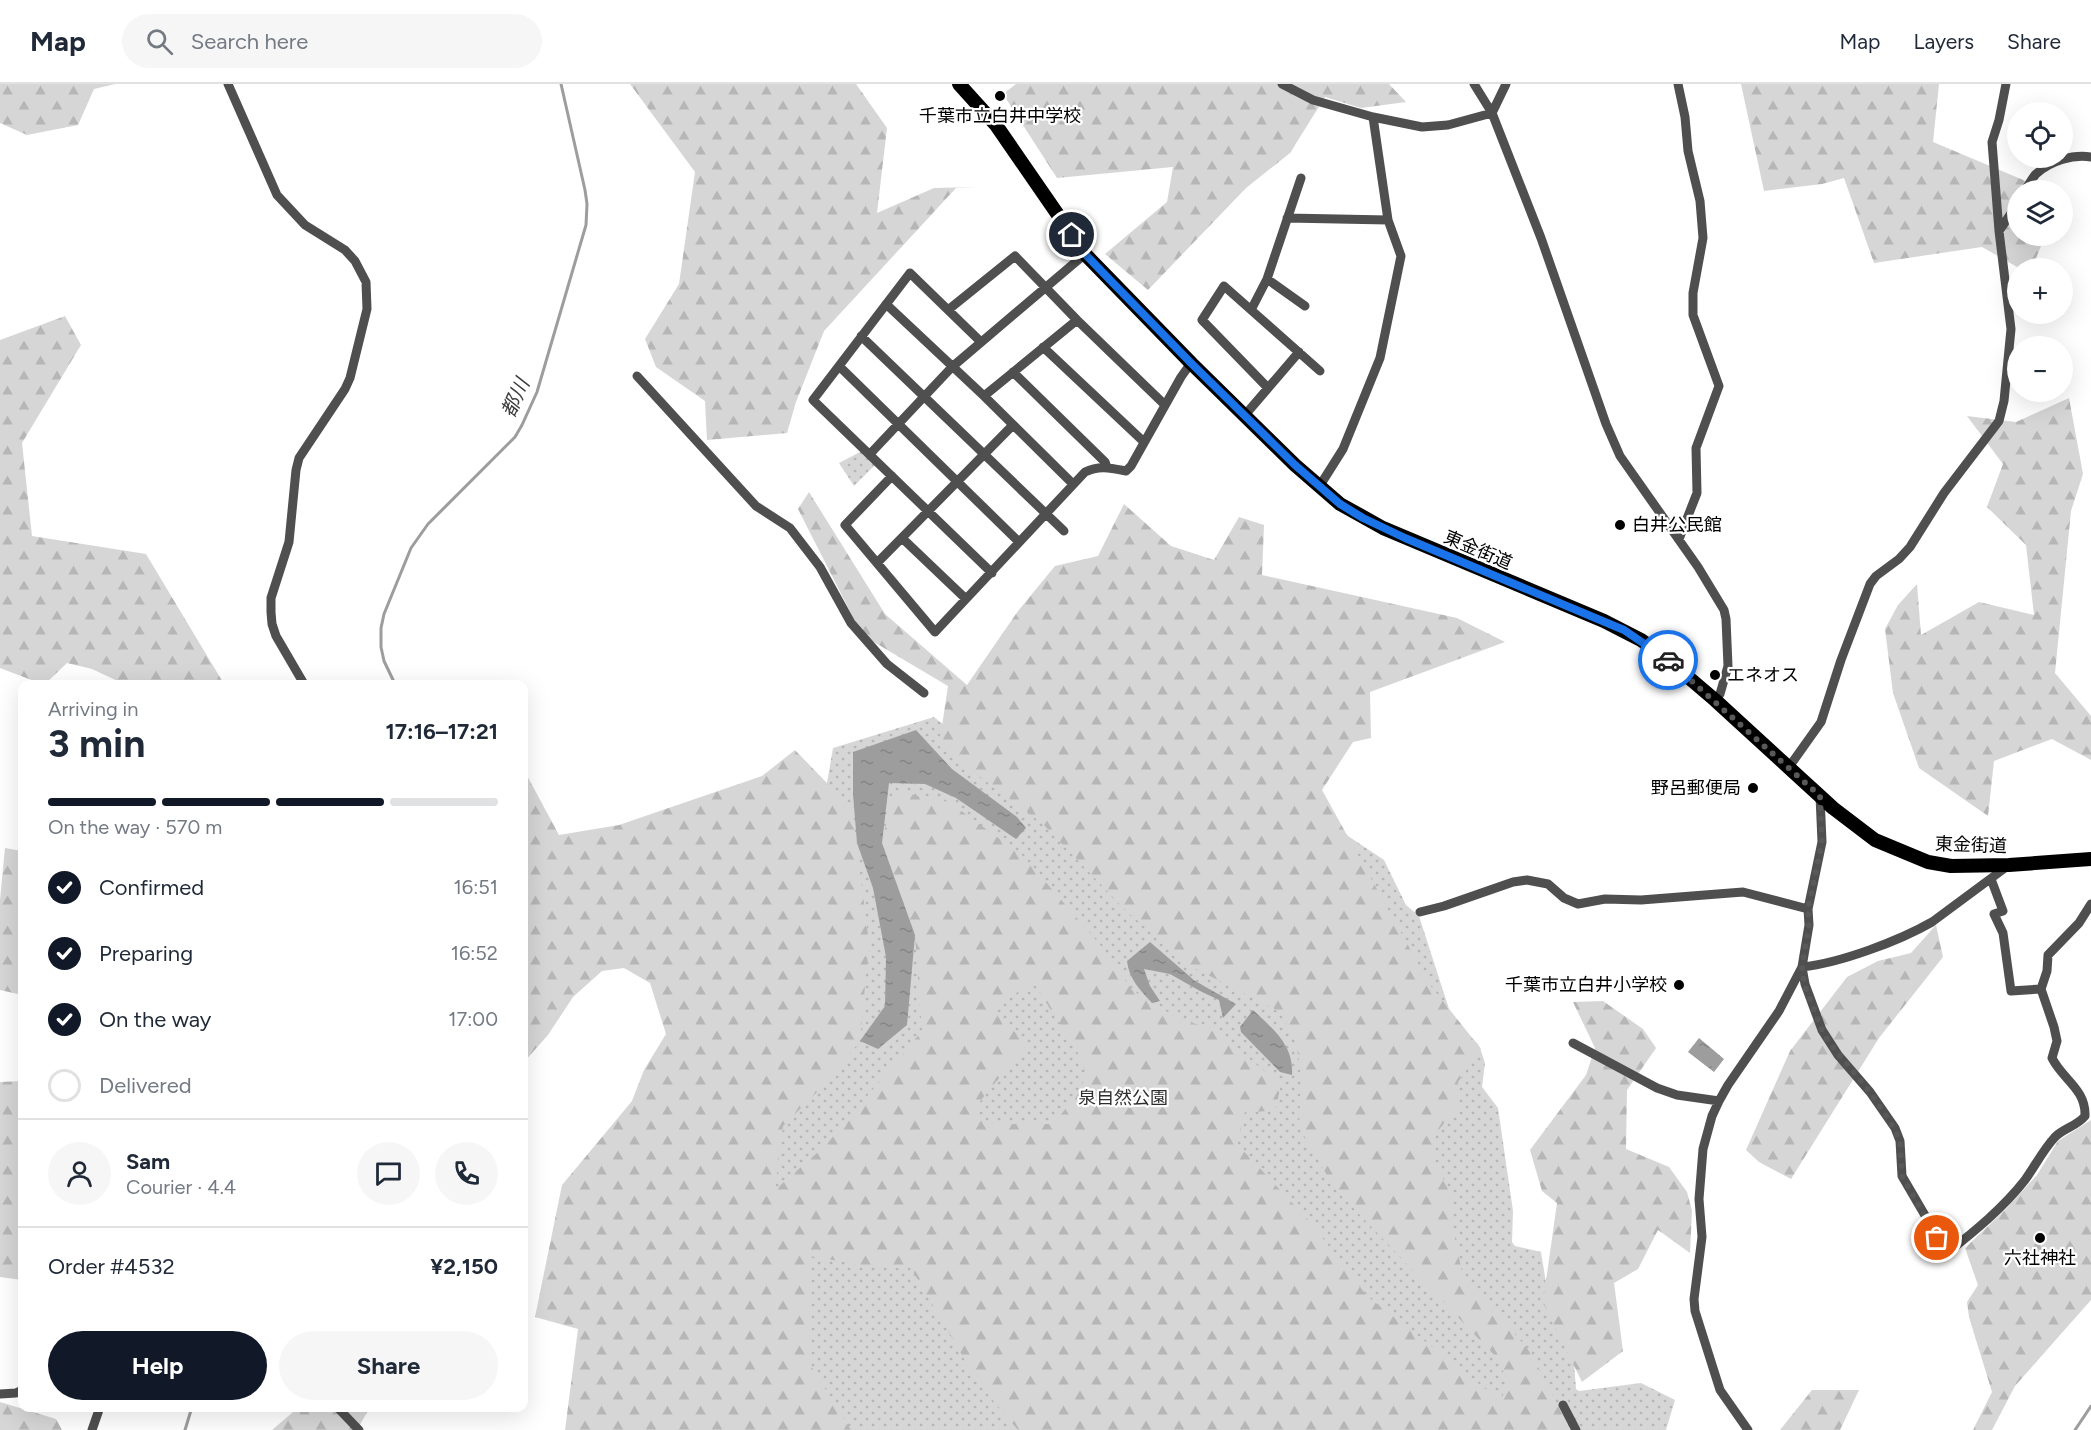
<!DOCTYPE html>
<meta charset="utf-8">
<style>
:root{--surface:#fff;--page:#f6f6f7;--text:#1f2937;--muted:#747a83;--line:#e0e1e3;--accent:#111827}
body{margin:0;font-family:Figtree,"Noto Sans JP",sans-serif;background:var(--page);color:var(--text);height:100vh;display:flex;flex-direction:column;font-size:22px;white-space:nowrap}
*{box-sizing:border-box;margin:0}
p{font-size:20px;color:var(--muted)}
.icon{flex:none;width:33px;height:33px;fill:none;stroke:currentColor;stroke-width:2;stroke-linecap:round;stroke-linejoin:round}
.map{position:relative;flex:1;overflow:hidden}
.sheet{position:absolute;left:18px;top:596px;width:510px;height:732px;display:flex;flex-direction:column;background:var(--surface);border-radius:12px;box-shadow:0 6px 24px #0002}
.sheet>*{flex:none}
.buttons{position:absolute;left:2007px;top:18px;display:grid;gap:12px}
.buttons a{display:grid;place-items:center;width:66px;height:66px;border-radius:50%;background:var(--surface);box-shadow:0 6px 24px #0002;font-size:30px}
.pin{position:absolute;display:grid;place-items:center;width:51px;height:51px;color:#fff;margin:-26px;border:3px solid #fff;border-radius:50%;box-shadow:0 2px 6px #0007}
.courier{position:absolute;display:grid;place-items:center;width:60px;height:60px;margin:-30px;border:4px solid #1a73e8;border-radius:50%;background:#fff;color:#222;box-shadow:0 2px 8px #0007}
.summary em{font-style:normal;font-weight:700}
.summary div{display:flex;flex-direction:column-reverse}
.summary{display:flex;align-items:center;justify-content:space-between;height:102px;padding:0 30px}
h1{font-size:39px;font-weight:700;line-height:45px}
.bar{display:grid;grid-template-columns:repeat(4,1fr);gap:9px 6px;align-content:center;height:72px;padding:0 30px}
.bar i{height:8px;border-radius:4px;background:var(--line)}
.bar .on{background:var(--accent)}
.bar p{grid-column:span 4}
.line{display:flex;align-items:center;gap:15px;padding:0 30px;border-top:2px solid var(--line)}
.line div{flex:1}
.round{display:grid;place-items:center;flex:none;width:63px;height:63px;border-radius:32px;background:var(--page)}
ol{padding:0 30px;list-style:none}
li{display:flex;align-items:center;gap:18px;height:66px}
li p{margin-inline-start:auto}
li .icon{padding:6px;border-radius:50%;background:var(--accent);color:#fff;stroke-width:4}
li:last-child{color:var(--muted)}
li i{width:33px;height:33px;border:3px solid var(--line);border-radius:50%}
.primary-button{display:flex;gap:12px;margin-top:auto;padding:12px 30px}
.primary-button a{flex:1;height:69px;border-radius:36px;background:var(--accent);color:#fff;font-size:24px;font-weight:700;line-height:69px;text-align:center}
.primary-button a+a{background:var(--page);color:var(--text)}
header{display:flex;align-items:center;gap:36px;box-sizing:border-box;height:84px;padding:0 30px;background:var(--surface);border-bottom:2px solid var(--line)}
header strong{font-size:28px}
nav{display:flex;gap:33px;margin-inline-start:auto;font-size:21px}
.search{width:420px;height:54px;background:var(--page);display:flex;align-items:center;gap:15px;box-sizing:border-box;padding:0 21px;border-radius:33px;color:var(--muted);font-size:22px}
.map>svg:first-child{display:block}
</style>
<header>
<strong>Map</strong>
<div class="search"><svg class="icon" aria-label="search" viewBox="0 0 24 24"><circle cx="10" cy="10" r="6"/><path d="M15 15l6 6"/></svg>Search here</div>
<nav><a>Map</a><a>Layers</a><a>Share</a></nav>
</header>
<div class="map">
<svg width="2091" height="1346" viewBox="0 0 2091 1346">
<defs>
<pattern id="grass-dots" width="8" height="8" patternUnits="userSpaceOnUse" patternTransform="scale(1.5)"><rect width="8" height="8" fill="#d6d6d6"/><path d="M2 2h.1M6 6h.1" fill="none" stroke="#b6b6b6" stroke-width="1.8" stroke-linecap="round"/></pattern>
<pattern id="forest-firs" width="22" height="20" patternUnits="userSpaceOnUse" patternTransform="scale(1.5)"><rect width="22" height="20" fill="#d6d6d6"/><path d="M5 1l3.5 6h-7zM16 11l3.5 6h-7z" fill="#b6b6b6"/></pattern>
<pattern id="water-ripples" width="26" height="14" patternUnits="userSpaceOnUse" patternTransform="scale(1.5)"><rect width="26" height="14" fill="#9d9d9d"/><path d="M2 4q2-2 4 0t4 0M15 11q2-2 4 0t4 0" fill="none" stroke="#858585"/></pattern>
</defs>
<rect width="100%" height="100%" fill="#fff"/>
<!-- grass -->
<path fill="url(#grass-dots)" d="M862 367 876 380 854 402 839 379Z
M934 633 949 645 1328 730 1348 752 1384 776 1406 821 1419 832 1449 925 1462 945 1478 960 1481 967 1485 979 1482 1003 1498 1024 1513 1127 1512 1158 1515 1162 1541 1168 1551 1230 1574 1279 1576 1305 1579 1307 1641 1299 1675 1316 1666 1346H573L817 757 833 664Z"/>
<!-- forest -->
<path fill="url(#forest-firs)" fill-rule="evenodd" d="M0 0H115L94 5 78 41 27 51 0 39Z
M630 0H856L887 44 877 129 934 104 978 103 956 104 824 247 796 318 787 349 707 356 705 317 656 283 645 255 679 200 695 88Z
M1016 0H1389L1406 18 1361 24 1325 13 1290 69 1246 104 1148 206 1105 170 1167 118 1173 83 1057 94 1003 10Z
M1741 0H1939L1933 58 2047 106H2018V152H2045L2032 184H2019L1982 163 1874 179 1844 94 1822 100 1764 107Z
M65 232 81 261 22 359 32 452 146 470 224 600H124L92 585 67 579 45 600H42L0 584V256Z
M2069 314 2083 390 2071 427 2055 589 2091 632V676L2052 655 1994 677 1988 732 1919 684 1893 609 1885 545 1898 521 1917 500 1921 551 1979 518 2034 531 2026 461 1987 423 2003 380 1967 332 2016 338Z
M809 408 885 530 967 601 1018 527 1055 482 1098 472 1124 420 1171 462 1214 476 1239 433 1264 441 1262 491 1457 534 1505 558 1370 608 1371 654 1353 658 1322 706 1430 901 1481 965 1458 998 1459 1021 1436 1049 1433 1072 1453 1116 1452 1141 1464 1197 1503 1236 1531 1269 1570 1346H1018L979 1300 911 1184H878L810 1172 811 1282 851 1346H565L578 1245 535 1233 562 1101 632 1017 644 986 666 950 650 899 624 884 602 887 573 913 548 951 524 978V686L559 751 619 741 762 692 795 666 852 725 869 859 860 957 827 998 783 1042 775 1106 826 1061 922 947 915 851 882 759 893 707 949 718 1023 772 1102 863 1132 906 1177 934 1212 945 1233 961 1281 1001 1275 1027 1245 1028 1237 1060 1311 1139 1367 1212 1501 1317 1507 1298 1499 1276 1335 1105 1299 1043 1301 990 1296 957 1279 927 1194 884 1127 828 1043 740 939 662 948 602 862 551 798 425ZM1033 898 1077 967 1087 991 1073 1016 1053 1040H983L977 1021 1027 960 992 925Z
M5 764 22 767V911L0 906V816Z
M1936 841 1943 873 1879 954 1791 1095 1759 1078 1746 1066 1790 967 1847 893 1878 877 1911 869Z
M1603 917 1643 945 1656 964 1627 1006 1626 1065 1669 1083 1687 1108 1692 1127 1690 1169 1658 1146 1638 1185 1614 1199 1623 1267 1582 1298 1543 1218 1557 1119 1542 1107 1530 1066 1586 991 1595 964 1573 918Z
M22 997V1196L0 1193V998Z
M2091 1036V1216L2015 1302 1992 1346H1973L1992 1308 1969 1233 1967 1218 1978 1201 1965 1164 2005 1126 2037 1091 2058 1057Z
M1812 1306H1859L1840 1346H1780Z
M0 1318 56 1335 62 1346H0Z
M299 1323H370L357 1346H272Z"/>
<!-- water -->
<path fill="url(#water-ripples)" d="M916 646 952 685 1017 733 1026 744 1016 755 956 714 925 700 889 699 882 759 915 851 907 941 878 965 860 957 885 922 886 873 873 804 857 759 853 710V668Z
M1150 858 1195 897 1236 920 1223 934 1219 916 1200 907 1170 890 1144 885 1150 902 1160 917 1152 919C1140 906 1129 895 1127 877Z
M1253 926C1273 945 1294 961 1292 991L1280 988 1241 948 1240 943Z
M1699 954 1724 975 1714 988 1688 968Z"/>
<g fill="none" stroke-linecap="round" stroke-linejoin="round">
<!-- stream -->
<path stroke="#9d9d9d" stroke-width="3" d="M395 600 384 577 381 563V544L384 530 411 464 428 440 515 353 522 341 537 308 586 141 587 120 585 106 561 0
M185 1346 192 1323
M2075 1346 2091 1322"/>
<!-- minor -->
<path stroke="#4f4f4f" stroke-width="9" d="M228 0 277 111 305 141 345 166 355 177 366 198 367 225 350 294 345 305 299 374 296 386 289 458 271 514V528L272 540 276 552 304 600
M1282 0 1313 16 1373 33 1422 43 1448 41 1492 29 1506 0
M1474 0 1492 29 1541 154 1606 340 1620 372 1698 483 1724 526 1726 535 1728 582 1720 610 1715 616
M1678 0 1685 33 1688 67 1700 117 1703 154 1693 209V231L1719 302 1696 364 1697 409 1679 455
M2025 106C2029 101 2032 94 2036 90 2050 77 2073 70 2091 73
M1287 134 1388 136
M1999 147 2018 119
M1267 195 1305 222
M886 220 984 312 1073 400
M948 226 1015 172 1077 236 1165 321
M1251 226 1267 195 1301 94
M861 252 1064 447
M981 258 910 189 813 316 992 489
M1043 263 1144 358
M839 282 1019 458
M1013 288 1105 378 1107 383
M637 292 756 422 790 444 820 483 851 539 887 580 924 609
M1268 304 1202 236 1224 202 1320 287
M984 312 1077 236
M1245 331 1299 268
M870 370 952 283 1085 170
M892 392 845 441 935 548 1085 388C1099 381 1111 384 1126 387L1131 382 1181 293 1191 279
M1319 403 1343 365 1380 274 1401 172 1388 136 1373 33
M902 454 966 515
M877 479 1013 341
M1789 683 1821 638 1841 576 1870 500 1876 492 1899 475 1910 463 1944 409 1999 337 2004 317 2011 245 1999 147 1992 58 1999 36 2006 0
M2009 781 1932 838C1899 857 1840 879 1802 883L1805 900 1822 946 1838 971 1870 1008 1895 1044 1900 1057 1902 1092 1947 1169C1975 1147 2003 1124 2025 1096 2035 1082 2043 1066 2055 1053 2064 1044 2077 1042 2085 1032 2086 1005 2063 996 2052 974L2057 957 2054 943 2041 905 2047 887 2048 871 2079 839 2091 820
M1991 795 2003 827 1994 830 2003 849 2011 907 2041 905
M1420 828 1444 822 1513 798 1527 796 1548 800 1564 814 1578 820 1605 815 1641 816 1743 808 1808 825
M1573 959 1657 1004 1677 1011 1719 1017
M0 1310 16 1309 22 1306
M1563 1321 1576 1346
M337 1323 359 1346
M92 1346 100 1323
M1748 1346 1720 1306 1695 1227 1694 1215 1702 1153 1699 1115 1703 1065 1712 1032 1719 1017 1728 1001 1779 927 1802 883 1809 841 1808 825 1822 758 1820 712"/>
<!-- highway -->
<path stroke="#000" stroke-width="14" d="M959 0 996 41 1085 170 1191 279 1295 381 1340 420 1383 444 1604 537 1641 556 1661 570 1715 616 1833 724 1875 756 1928 778 1951 782 2009 781 2091 775"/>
</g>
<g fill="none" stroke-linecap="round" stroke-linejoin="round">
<!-- done -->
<path stroke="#595959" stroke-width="6" stroke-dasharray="0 10.8" d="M1668 576 1820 712 1822 758 1808 825 1809 841 1802 883 1804 900 1822 946 1828 957 1870 1008 1894 1044 1900 1057 1902 1092 1937 1154"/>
<!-- route -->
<path stroke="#1a73e8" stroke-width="8" d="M1072 151 1085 170 1111 197 1191 279 1295 381 1340 420 1363 434 1405 454 1624 546 1668 576"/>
</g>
<!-- markers -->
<g fill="#000" stroke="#fff" stroke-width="2">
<circle cx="1000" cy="12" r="6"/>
<circle cx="1620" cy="441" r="6"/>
<circle cx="1715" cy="591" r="6"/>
<circle cx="1753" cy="704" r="6"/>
<circle cx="1679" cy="901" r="6"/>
<circle cx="2040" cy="1154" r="6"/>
</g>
<g text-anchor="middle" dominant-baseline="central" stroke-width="4.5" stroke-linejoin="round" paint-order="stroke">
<!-- poi labels -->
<g font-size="18" fill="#000" stroke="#fff">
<text x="1000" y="32">千葉市立白井中学校</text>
<text x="1632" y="441" text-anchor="start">白井公民館</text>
<text x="1727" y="591" text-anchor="start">エネオス</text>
<text x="1741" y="704" text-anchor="end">野呂郵便局</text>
<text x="1667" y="901" text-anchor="end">千葉市立白井小学校</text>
<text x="2040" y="1174">六社神社</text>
</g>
<!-- street labels -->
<g font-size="18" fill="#000" stroke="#fff">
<text transform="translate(1478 466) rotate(23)">東金街道</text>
<text transform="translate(1971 761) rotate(2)">東金街道</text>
</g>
<!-- park labels -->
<g font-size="18" fill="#2d2d2d" stroke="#fff">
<text x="1123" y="1014">泉自然公園</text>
</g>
<!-- water labels -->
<g font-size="20" font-style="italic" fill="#3e3e3e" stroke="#fff">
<text transform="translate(515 314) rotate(-66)">都川</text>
</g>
</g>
</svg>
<div class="buttons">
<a><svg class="icon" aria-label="locate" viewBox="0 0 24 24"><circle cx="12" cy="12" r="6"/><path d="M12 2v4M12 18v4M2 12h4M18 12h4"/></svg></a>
<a><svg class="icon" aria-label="layers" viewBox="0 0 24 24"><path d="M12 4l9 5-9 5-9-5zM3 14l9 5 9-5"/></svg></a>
<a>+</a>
<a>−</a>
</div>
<div class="pin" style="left:1937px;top:1154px;background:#ea580c"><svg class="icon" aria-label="bag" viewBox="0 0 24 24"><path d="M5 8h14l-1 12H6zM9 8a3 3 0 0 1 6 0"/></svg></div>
<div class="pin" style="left:1072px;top:151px;background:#1f2937"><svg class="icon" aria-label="home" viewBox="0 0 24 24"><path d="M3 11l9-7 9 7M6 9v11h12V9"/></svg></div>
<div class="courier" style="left:1668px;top:576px"><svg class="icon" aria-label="car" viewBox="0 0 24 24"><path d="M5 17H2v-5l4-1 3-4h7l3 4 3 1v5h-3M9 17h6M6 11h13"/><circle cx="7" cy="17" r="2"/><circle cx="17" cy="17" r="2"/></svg></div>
<section class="sheet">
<div class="summary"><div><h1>3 min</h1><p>Arriving in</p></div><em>17:16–17:21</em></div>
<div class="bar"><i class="on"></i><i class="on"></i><i class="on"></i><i></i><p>On the way · 570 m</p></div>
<ol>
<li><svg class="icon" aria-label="check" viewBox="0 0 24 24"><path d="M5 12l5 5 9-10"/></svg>Confirmed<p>16:51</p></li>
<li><svg class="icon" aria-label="check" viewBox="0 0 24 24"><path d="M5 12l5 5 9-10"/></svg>Preparing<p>16:52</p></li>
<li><svg class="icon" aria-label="check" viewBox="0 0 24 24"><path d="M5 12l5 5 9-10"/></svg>On the way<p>17:00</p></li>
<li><i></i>Delivered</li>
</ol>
<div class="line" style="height:108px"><a class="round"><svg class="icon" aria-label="person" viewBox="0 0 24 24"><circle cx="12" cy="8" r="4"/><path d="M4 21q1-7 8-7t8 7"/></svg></a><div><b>Sam</b><p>Courier · 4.4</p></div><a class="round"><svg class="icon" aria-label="chat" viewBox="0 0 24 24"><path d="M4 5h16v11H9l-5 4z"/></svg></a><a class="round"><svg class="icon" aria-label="phone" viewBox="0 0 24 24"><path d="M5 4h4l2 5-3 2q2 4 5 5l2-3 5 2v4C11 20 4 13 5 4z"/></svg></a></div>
<div class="line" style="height:78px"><div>Order #4532</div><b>¥2,150</b></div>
<div class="primary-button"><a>Help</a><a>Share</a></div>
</section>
</div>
